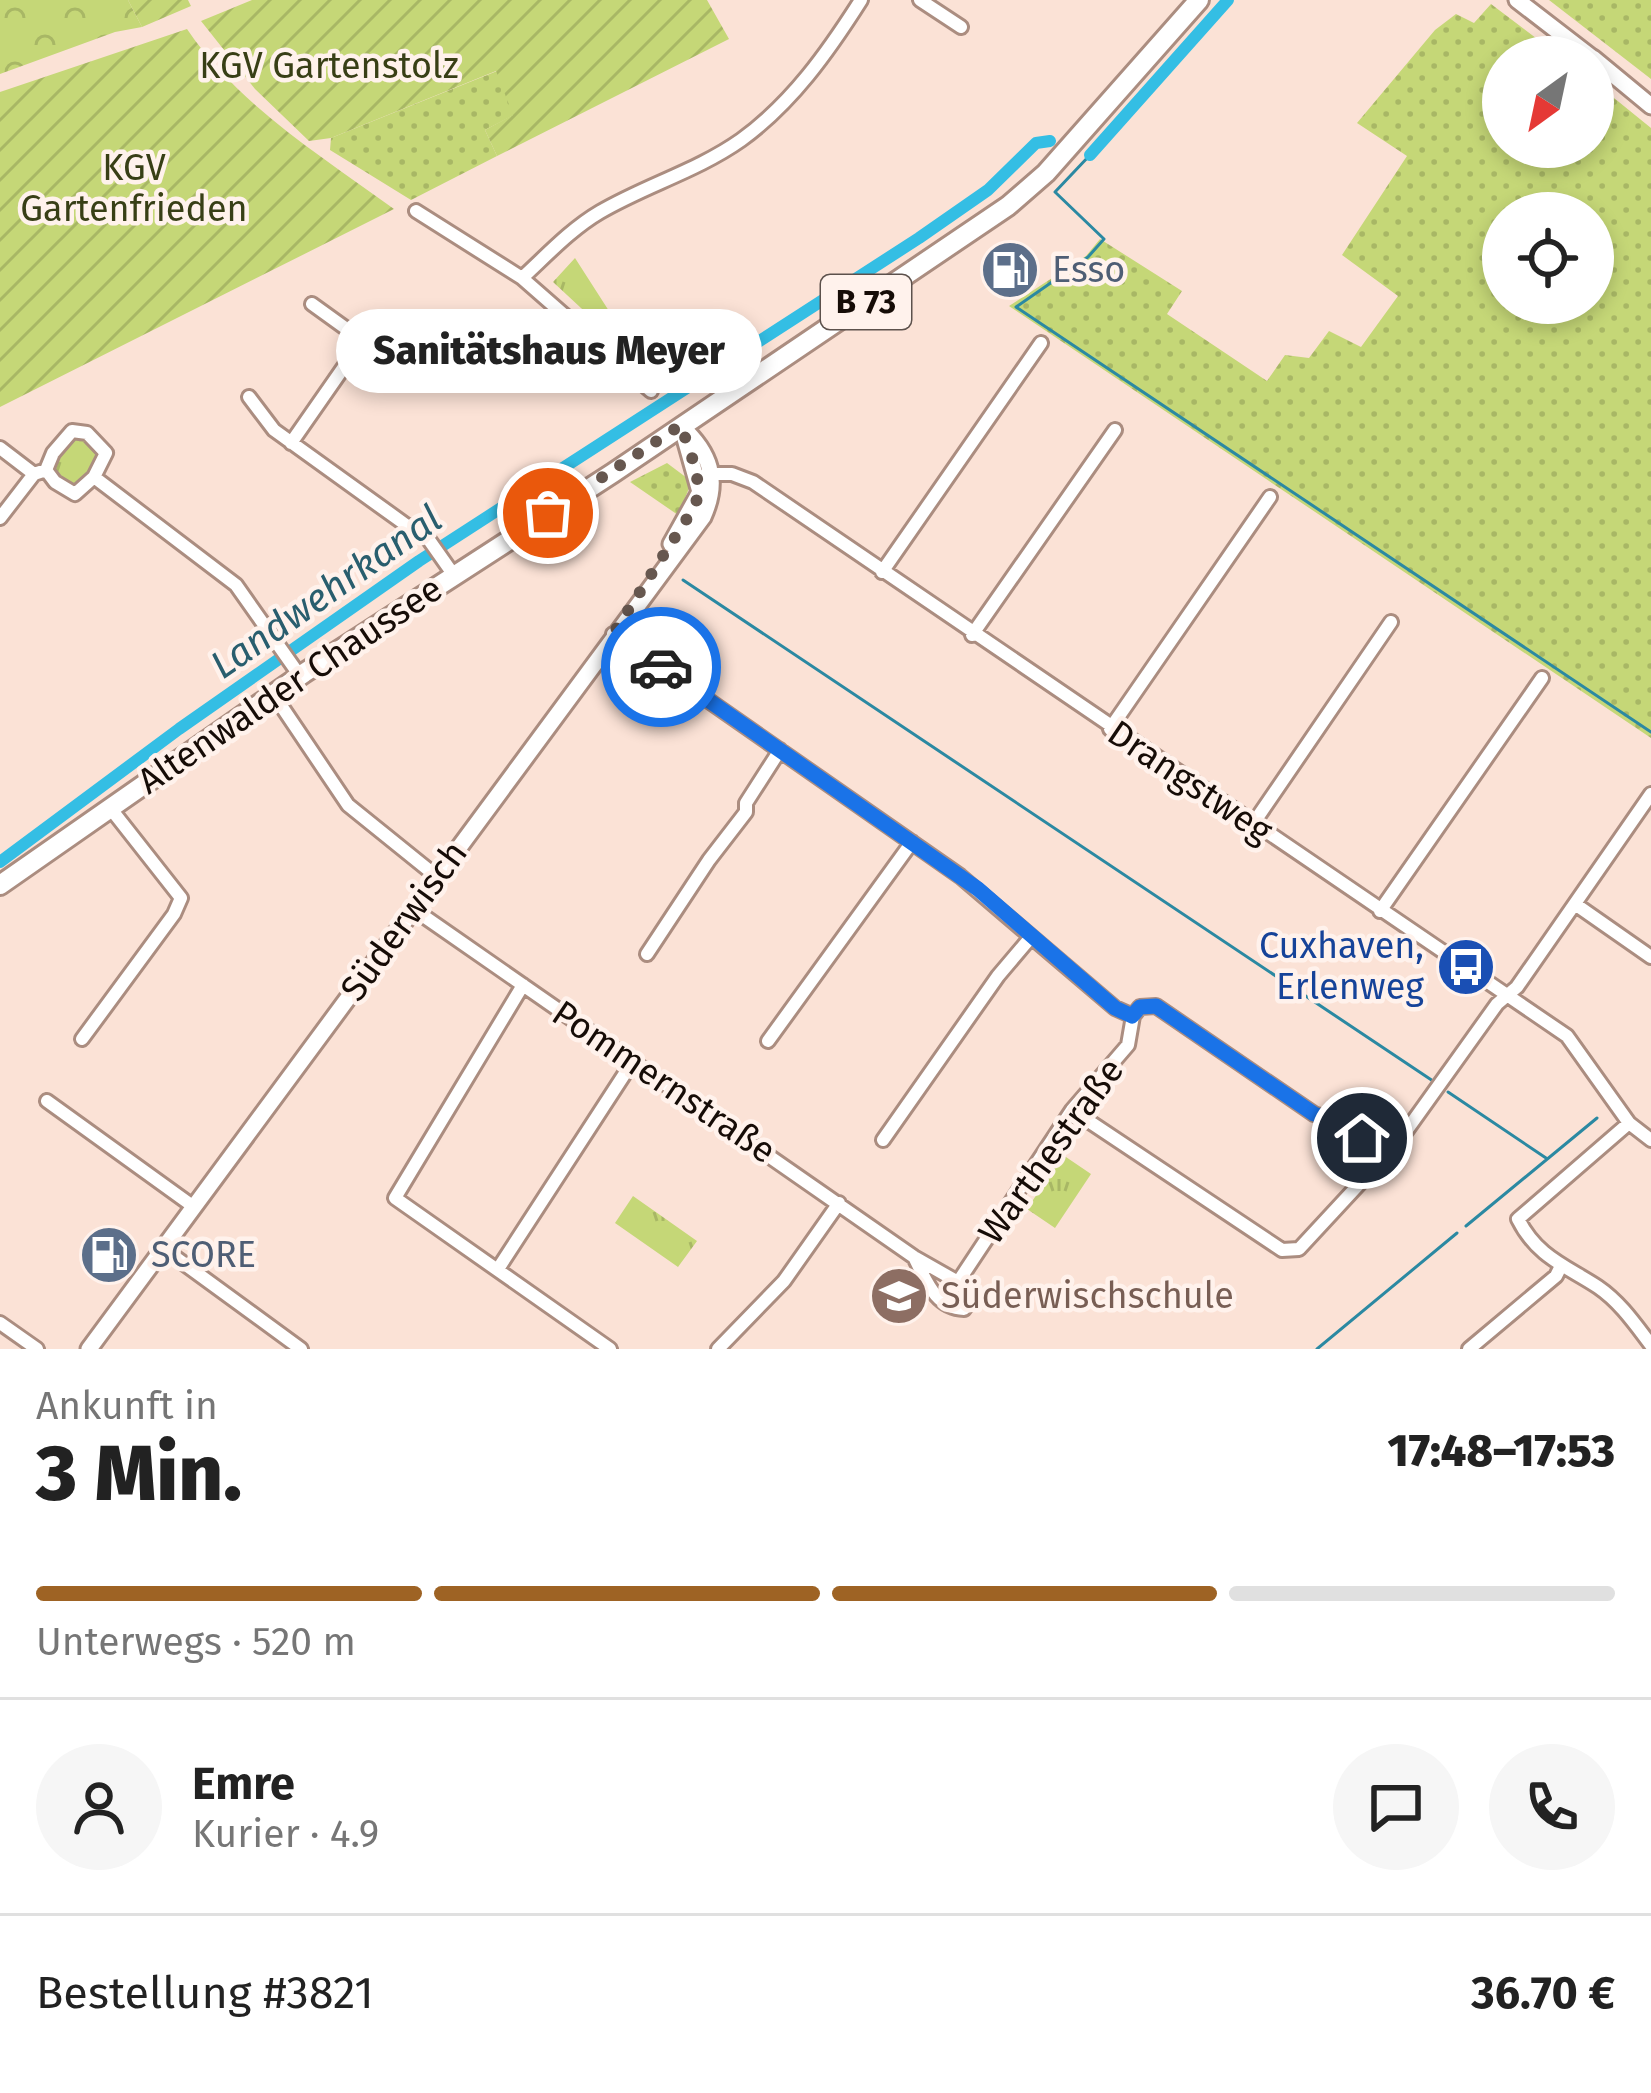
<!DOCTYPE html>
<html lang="de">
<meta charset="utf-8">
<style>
:root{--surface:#fff;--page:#f6f6f6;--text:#222;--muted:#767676;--line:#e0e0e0;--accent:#9e6324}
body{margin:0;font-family:"Fira Sans",sans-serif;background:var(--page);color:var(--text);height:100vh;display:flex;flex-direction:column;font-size:45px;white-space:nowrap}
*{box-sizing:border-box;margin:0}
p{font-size:39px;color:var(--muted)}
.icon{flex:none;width:66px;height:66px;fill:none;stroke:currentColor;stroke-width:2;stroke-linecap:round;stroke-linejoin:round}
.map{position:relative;height:1349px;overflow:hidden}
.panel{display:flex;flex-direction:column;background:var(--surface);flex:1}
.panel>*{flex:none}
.needle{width:78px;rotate:213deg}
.tools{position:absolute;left:1482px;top:36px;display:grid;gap:24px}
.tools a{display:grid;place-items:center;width:132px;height:132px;border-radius:50%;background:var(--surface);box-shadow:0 6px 18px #0003;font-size:60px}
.pin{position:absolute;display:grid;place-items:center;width:102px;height:102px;color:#fff;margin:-51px;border:6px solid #fff;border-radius:50%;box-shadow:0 3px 12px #0007}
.courier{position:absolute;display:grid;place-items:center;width:120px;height:120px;margin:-60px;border:9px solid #1a73e8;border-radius:50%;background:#fff;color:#222;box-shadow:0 3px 15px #0007}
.bubble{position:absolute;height:84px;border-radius:42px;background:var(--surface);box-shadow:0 6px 18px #0003;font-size:39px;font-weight:800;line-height:84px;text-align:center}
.summary em{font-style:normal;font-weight:800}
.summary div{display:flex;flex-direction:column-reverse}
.summary{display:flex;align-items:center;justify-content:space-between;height:204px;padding:0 36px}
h1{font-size:78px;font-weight:800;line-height:90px}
.bar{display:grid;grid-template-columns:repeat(4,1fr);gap:18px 12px;align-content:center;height:144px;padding:0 36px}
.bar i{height:15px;border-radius:9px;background:var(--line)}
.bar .active{background:var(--accent)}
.bar p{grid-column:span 4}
.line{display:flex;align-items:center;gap:30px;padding:0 36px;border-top:3px solid var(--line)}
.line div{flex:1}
.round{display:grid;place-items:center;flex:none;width:126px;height:126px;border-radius:63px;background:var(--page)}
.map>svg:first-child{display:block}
</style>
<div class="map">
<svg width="1651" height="1349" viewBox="0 0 1651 1349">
<defs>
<pattern id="grass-dots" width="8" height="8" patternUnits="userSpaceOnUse" patternTransform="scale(3)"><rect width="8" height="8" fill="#c5d777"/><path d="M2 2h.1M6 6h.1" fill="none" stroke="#a8b765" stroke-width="1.8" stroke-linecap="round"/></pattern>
<pattern id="forest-crowns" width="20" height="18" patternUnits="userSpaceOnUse" patternTransform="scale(3)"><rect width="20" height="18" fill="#c5d777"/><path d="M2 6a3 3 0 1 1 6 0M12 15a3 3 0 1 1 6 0" fill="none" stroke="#a8b765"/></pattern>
<pattern id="park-tufts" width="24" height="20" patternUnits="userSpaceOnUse" patternTransform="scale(3)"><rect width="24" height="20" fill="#c5d777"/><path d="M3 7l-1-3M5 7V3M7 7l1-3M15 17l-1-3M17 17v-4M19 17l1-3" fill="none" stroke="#a8b765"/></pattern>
<pattern id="garden-furrows" width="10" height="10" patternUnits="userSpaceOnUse" patternTransform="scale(3)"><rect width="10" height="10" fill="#c5d777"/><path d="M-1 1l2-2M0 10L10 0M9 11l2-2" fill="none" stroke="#a8b765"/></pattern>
</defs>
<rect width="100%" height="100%" fill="#fbe2d6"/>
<!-- grass -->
<path fill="url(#grass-dots)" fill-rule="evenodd" d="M1549 0H1651V79Z
M1491 4 1561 57H1503V147H1593V81L1651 128V738L1009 306 1086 256 1100 239 1182 291 1167 314 1267 381 1285 355 1309 358 1329 331 1361 347 1398 296 1342 255 1407 156 1357 123 1435 30 1456 14 1474 23ZM1593 213V303H1503V213Z
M497 71 514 115 485 130 497 156 411 200 330 150 331 138Z
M667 463 687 478 690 486 678 515 630 482Z"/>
<!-- forest -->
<path fill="url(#forest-crowns)" d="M0 0H128L142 27 115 32 0 74Z"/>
<!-- park -->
<path fill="url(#park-tufts)" d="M575 258 609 311 595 321 553 282Z
M80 435 98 452 101 461 79 485C66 484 57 478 52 467L68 442Z
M1063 1155 1091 1174 1055 1228 1027 1209Z
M633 1196 697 1241 678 1267 615 1223Z"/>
<!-- garden -->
<path fill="url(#garden-furrows)" d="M128 0H188L191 6 142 27Z
M252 0H707L729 39 497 156 485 130 513 115 496 71 331 138 309 141 255 89 201 21Z
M187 29C239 106 319 154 394 209L0 407V92Z"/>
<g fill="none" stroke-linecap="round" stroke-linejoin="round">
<!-- stream -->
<path stroke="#2b89a2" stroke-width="3" d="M1090 155 1055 192 1104 239 1088 257 1016 307 1651 732
M683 580 1433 1081
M1448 1092 1546 1158
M1466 1226 1597 1118
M1317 1349 1457 1233"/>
<!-- canal -->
<path stroke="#34bee4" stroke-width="12" d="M1090 155 1228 0
M0 862 179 729 419 561 919 238 988 190 1036 143 1050 141"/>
<defs>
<path id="minor" d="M920 0 961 27
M416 211 522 278 651 391
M522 278C547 255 571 229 600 212 646 185 697 171 741 140 792 103 828 52 861 0
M312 304 373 348
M249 397 274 430 406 525 422 530 453 574
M72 431 87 433 106 453 94 477 75 494 55 482 46 470 53 453Z
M291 443 362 341
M0 448 34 474
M706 474H732L753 482 1567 1036 1629 1123 1651 1140
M94 477 236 585 300 676
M0 518 34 474 46 470
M882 572 1041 343
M613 634 960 876 1115 1008 1133 1016 1140 1007 1156 1006 1314 1114 1338 1122 1385 1154
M972 635 1115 430
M274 695 348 805 436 876
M1110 729 1270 497
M1253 824 1391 622
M1575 904 1651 957
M412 908 914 1257 958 1282 972 1297 964 1309C935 1308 926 1280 914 1257
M1380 911 1542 678
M647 954 709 860 746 812V803L780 750
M523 985 395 1198 610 1349
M82 1039 174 914 181 898 111 809
M768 1041 912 842
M47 1101 194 1207
M1072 1110 1282 1250 1299 1249 1399 1141 1497 1004 1517 987 1651 794
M1629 1123 1518 1219C1537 1257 1566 1266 1598 1287 1620 1302 1635 1324 1651 1345
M883 1140 998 976 1031 937
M164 1249 301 1349
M498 1269 633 1061
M958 1282 1072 1110 1128 1045 1133 1016
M0 1323 37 1349
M718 1349 784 1281 839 1203
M1469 1349 1556 1276 1560 1268"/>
<path id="tertiary" d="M1517 0 1591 57
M1593 58 1651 106
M671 544 700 492 682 428
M89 1349 703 517C720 480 710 452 681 426"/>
<path id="primary" d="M0 885 304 673 613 473 1008 206 1046 173 1199 0"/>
</defs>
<!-- minor casing -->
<use href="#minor" stroke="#ab8d80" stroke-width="18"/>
<!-- tertiary casing -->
<use href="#tertiary" stroke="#ab8d80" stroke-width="21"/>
<!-- primary casing -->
<use href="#primary" stroke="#ab8d80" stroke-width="24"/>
<!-- minor -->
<use href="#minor" stroke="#fff" stroke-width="12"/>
<!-- tertiary -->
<use href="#tertiary" stroke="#fff" stroke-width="15"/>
<!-- primary -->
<use href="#primary" stroke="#fff" stroke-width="18"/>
</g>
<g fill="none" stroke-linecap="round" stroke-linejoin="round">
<!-- done -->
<path stroke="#66574f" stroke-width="12" stroke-dasharray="0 21.6" d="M548 513 681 425C689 452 704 479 695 506L613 634 661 667"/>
<!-- route -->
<path stroke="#1a73e8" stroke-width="15" d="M661 667 978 889 1115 1008 1132 1016 1140 1007 1156 1006 1314 1114 1338 1122 1362 1138"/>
</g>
<!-- icons -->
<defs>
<symbol id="fuel-disc" viewBox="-11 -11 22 22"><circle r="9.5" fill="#5c6f8a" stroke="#fff2ec"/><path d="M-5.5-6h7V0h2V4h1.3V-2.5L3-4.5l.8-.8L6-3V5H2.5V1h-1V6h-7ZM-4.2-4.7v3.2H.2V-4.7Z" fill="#fff"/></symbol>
<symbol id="bus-disc" viewBox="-11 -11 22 22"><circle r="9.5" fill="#1a4fb4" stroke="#fff2ec"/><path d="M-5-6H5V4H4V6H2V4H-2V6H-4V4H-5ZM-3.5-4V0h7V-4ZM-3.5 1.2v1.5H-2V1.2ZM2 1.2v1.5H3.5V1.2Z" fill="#fff"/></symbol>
<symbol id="school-disc" viewBox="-11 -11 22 22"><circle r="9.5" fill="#8d6e63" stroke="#fff2ec"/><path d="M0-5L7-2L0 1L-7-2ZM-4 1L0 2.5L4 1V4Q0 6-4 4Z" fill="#fff"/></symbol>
</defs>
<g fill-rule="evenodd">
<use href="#fuel-disc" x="977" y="237" width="66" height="66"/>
<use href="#bus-disc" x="1433" y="934" width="66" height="66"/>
<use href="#fuel-disc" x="76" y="1222" width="66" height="66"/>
<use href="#school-disc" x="866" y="1263" width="66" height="66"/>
</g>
<g text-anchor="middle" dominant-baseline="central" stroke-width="9" stroke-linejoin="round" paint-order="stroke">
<!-- shield labels -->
<rect fill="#fff2ec" stroke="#5c514c" stroke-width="3" x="821" y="275" width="90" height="54" rx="9"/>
<g font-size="33" font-weight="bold" fill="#160c07">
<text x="866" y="302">B 73</text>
</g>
<!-- park labels -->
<g font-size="36" fill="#383f16" stroke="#fff2ec">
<text x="329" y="66">KGV Gartenstolz</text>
<text x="134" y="168">KGV<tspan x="134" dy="41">Gartenfrieden</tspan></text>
</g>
<!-- service labels -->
<g font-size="36" fill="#4e5e75" stroke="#fff2ec" text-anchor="start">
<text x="1052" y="270">Esso</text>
<text x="151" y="1255">SCORE</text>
</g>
<!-- street labels -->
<g font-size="36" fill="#160c07" stroke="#fff2ec">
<text transform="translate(290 685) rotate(-34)">Altenwalder Chaussee</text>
<text transform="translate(1190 782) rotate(34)">Drangstweg</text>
<text transform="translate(404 921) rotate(-54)">Süderwisch</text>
<text transform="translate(664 1082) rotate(34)">Pommernstraße</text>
<text transform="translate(1051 1151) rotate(-54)">Warthestraße</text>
</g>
<!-- transit labels -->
<g font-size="36" fill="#164399" stroke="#fff2ec" text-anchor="end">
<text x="1424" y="946">Cuxhaven,<tspan x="1424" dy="41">Erlenweg</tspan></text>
</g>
<!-- education labels -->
<g font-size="36" fill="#785e54" stroke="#fff2ec" text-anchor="start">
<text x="941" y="1296">Süderwischschule</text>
</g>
<!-- water labels -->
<g font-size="39" font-style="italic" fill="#295e6e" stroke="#fff2ec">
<text transform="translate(326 592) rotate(-35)">Landwehrkanal</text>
</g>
</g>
</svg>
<div class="tools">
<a><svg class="needle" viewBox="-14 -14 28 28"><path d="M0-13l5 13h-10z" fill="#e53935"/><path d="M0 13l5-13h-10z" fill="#767676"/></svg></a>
<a><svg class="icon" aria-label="locate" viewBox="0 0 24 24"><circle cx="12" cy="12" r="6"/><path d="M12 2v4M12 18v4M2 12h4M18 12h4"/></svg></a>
</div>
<div class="pin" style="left:548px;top:513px;background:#ea580c"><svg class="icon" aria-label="bag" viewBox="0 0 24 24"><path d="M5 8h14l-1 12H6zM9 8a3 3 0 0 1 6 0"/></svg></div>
<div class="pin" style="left:1362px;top:1138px;background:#1f2937"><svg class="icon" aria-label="home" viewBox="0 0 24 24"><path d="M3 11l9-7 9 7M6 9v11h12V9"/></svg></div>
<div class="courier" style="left:661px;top:667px"><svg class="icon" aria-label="car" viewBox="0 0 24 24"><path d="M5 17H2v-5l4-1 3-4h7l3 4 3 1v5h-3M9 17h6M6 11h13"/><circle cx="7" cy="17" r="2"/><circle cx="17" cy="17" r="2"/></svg></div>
<div class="bubble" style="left:336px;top:309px;width:426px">Sanitätshaus Meyer</div>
</div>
<section class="panel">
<div class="summary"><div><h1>3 Min.</h1><p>Ankunft in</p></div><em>17:48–17:53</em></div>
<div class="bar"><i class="active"></i><i class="active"></i><i class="active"></i><i></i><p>Unterwegs · 520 m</p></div>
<div class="line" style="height:216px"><a class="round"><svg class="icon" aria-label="person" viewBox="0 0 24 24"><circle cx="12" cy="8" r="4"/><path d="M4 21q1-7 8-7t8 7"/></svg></a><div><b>Emre</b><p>Kurier · 4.9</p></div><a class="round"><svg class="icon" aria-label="chat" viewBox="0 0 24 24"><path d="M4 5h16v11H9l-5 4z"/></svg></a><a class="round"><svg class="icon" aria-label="phone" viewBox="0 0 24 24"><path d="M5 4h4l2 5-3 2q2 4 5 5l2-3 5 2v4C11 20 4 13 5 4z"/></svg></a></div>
<div class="line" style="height:156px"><div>Bestellung #3821</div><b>36.70 €</b></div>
</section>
